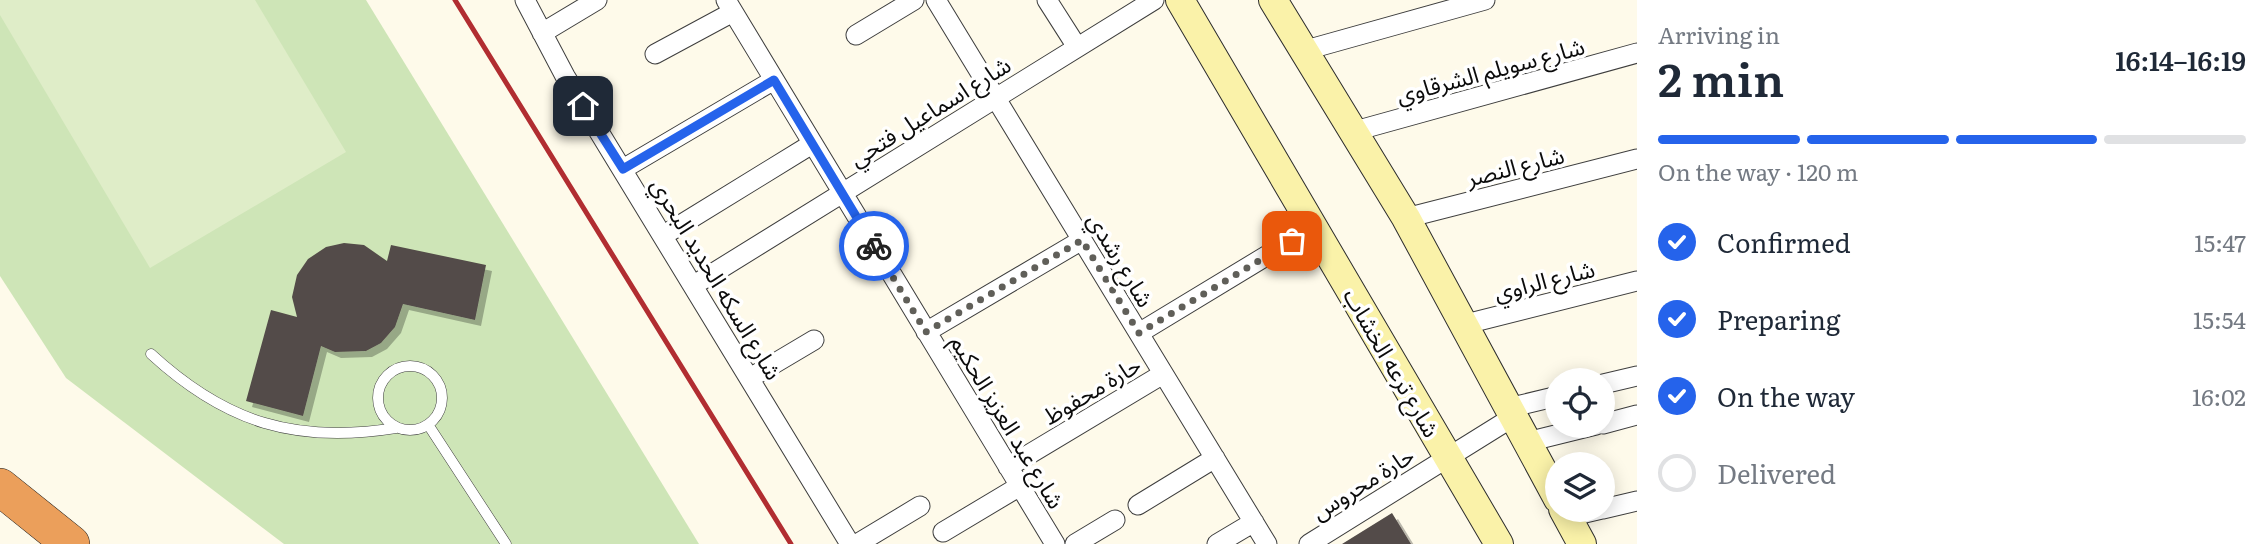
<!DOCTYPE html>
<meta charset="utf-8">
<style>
:root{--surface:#fff;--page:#f2f2f3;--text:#1f2937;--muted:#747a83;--line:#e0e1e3;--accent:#2563eb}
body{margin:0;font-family:Literata,"Noto Sans Arabic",serif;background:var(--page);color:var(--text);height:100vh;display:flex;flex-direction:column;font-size:26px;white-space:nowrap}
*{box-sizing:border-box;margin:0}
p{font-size:23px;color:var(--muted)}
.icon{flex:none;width:38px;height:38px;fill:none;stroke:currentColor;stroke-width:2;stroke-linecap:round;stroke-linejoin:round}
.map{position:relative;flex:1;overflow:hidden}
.details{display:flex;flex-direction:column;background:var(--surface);width:630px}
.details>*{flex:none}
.fabs{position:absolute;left:1545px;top:368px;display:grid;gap:14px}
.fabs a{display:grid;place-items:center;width:70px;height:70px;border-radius:50%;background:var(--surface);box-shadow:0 4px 18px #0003;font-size:35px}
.pin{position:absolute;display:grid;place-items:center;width:60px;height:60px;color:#fff;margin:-30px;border-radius:14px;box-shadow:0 4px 10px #0006}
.courier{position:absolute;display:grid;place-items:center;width:70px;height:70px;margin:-35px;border:5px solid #2563eb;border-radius:50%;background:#fff;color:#222;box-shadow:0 2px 9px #0007}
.overview em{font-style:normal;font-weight:600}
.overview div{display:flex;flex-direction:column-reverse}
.overview{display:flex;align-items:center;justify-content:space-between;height:119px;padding:0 21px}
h1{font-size:46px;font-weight:600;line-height:52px}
.bar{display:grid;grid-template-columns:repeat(4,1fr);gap:10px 7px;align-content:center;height:84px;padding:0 21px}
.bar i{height:9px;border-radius:5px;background:var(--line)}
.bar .active{background:var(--accent)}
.bar p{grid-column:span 4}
ol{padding:0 21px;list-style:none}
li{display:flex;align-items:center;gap:21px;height:77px}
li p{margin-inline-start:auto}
li .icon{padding:7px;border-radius:50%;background:var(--accent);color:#fff;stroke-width:4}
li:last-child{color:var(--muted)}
li i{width:38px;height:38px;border:4px solid var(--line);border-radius:50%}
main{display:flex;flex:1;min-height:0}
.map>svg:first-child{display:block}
</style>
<main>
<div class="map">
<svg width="1637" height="544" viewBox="0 0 1637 544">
<defs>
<filter id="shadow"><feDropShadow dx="6" dy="6" stdDeviation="0" flood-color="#0004"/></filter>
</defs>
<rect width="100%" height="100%" fill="#fefaea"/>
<!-- green -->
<path fill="#cee5b7" d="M0 0H366L699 544H284L66 378 0 276Z"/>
<!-- pitch -->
<path fill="#dfedc8" d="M0 0H255L346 152 150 268 0 15Z"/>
<!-- building -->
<path fill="#534c48" filter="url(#shadow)" d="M344 243 364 245 387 261 391 245 486 265 475 320 403 304 395 327 381 343 366 351 335 352 321 346 303 416 246 401 271 310 297 317 292 297 297 275 308 259 326 247Z
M1392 513 1411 544H1342Z"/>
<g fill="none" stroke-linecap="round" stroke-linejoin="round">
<defs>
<path id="lane" d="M151 354C226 423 296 444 396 428
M378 398a32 32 0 1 1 64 0a32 32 0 1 1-64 0Z
M429 426 506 544"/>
<path id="street" d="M525 0 565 76 850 544
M726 0 1055 544
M936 0 1267 544
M1047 0 1077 47
M542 33 597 0
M856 35 914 0
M1306 50 1485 0
M655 54 733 12
M1355 131 1637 53
M623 169 774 80
M1406 218 1637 159
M664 235 812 144
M694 285 1154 0
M1462 325 1637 281
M926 332 1082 240
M1139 333 1314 227
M750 378 814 340
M1603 384 1637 376
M1508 408 1558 396
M1603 424 1637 415
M1527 442 1596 425
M1008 467 1163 374
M1138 505 1215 458
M1603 509 1637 501
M1568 517 1602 509
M943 532 1020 486
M857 544 920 506
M1075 544 1115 520
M1217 544 1254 522
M1309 544 1513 417"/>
<path id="secondary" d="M1180 0 1499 544
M1273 0 1406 218 1558 499
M1563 509 1582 544"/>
<path id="highway" d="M0 487 71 544"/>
</defs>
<!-- lane casing -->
<use href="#lane" stroke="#3e3e3e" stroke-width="11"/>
<!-- street casing -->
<use href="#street" stroke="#3e3e3e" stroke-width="21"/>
<!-- secondary casing -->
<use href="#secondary" stroke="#2d2d2d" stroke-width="30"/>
<!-- highway casing -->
<use href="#highway" stroke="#1c1c1c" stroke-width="38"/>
<!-- lane -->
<use href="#lane" stroke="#fff" stroke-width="10"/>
<!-- street -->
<use href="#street" stroke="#fff" stroke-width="19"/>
<!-- secondary -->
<use href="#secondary" stroke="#faf2a9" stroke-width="28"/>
<!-- highway -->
<use href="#highway" stroke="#eb9f5b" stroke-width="37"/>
<!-- rail -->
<path stroke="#b12d31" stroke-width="5" d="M455 0 791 544"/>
</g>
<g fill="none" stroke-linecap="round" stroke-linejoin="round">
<!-- done -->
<path stroke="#605f59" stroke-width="7" stroke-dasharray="0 12.6" d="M874 246 926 332 1082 240 1139 333 1292 241"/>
<!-- route -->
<path stroke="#2563eb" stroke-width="9" d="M583 106 623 169 774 80 874 246"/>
</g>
<g text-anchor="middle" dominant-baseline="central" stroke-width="7" stroke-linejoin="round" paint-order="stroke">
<!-- street labels -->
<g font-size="23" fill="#0b0b0b" stroke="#fff">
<text transform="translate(1490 69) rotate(-15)">شارع سويلم الشرقاوي</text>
<text transform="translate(929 110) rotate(-32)">شارع اسماعيل فتحي</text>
<text transform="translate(1515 165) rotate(-14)">شارع النصر</text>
<text transform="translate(1122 259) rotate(59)">شارع رشدي</text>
<text transform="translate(718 278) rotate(59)">شارع السكه الحديد البحري</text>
<text transform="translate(1544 279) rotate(-14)">شارع الراوي</text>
<text transform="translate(1393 362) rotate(60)">شارع ترعه الخشاب</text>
<text transform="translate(1091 389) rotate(-31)">حارة محفوظ</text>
<text transform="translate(1009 421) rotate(59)">شارع عبد العزيز الحكيم</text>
<text transform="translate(1362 482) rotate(-32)">حارة محروس</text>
</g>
</g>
</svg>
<div class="fabs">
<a><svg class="icon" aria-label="locate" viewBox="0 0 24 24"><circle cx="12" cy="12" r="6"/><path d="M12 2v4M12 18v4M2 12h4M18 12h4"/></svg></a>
<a><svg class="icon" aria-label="layers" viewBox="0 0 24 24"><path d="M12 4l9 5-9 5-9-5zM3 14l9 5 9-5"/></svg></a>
</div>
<div class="pin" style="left:1292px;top:241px;background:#ea580c"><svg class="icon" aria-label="bag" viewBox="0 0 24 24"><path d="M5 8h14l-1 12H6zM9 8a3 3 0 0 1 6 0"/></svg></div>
<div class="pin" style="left:583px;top:106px;background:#1f2937"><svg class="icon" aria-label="home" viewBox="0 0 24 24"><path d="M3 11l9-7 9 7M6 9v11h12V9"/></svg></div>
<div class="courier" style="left:874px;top:246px"><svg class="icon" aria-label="bike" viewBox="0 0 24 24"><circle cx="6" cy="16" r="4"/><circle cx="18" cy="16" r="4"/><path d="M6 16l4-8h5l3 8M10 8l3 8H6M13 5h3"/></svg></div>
</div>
<section class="details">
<div class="overview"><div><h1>2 min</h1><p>Arriving in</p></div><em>16:14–16:19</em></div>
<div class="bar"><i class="active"></i><i class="active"></i><i class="active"></i><i></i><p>On the way · 120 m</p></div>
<ol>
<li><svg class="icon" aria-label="check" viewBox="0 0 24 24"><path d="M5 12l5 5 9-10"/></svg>Confirmed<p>15:47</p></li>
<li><svg class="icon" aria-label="check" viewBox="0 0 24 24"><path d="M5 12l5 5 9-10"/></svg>Preparing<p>15:54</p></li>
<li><svg class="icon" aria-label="check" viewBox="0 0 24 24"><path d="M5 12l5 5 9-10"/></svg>On the way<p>16:02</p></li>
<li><i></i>Delivered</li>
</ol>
</section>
</main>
